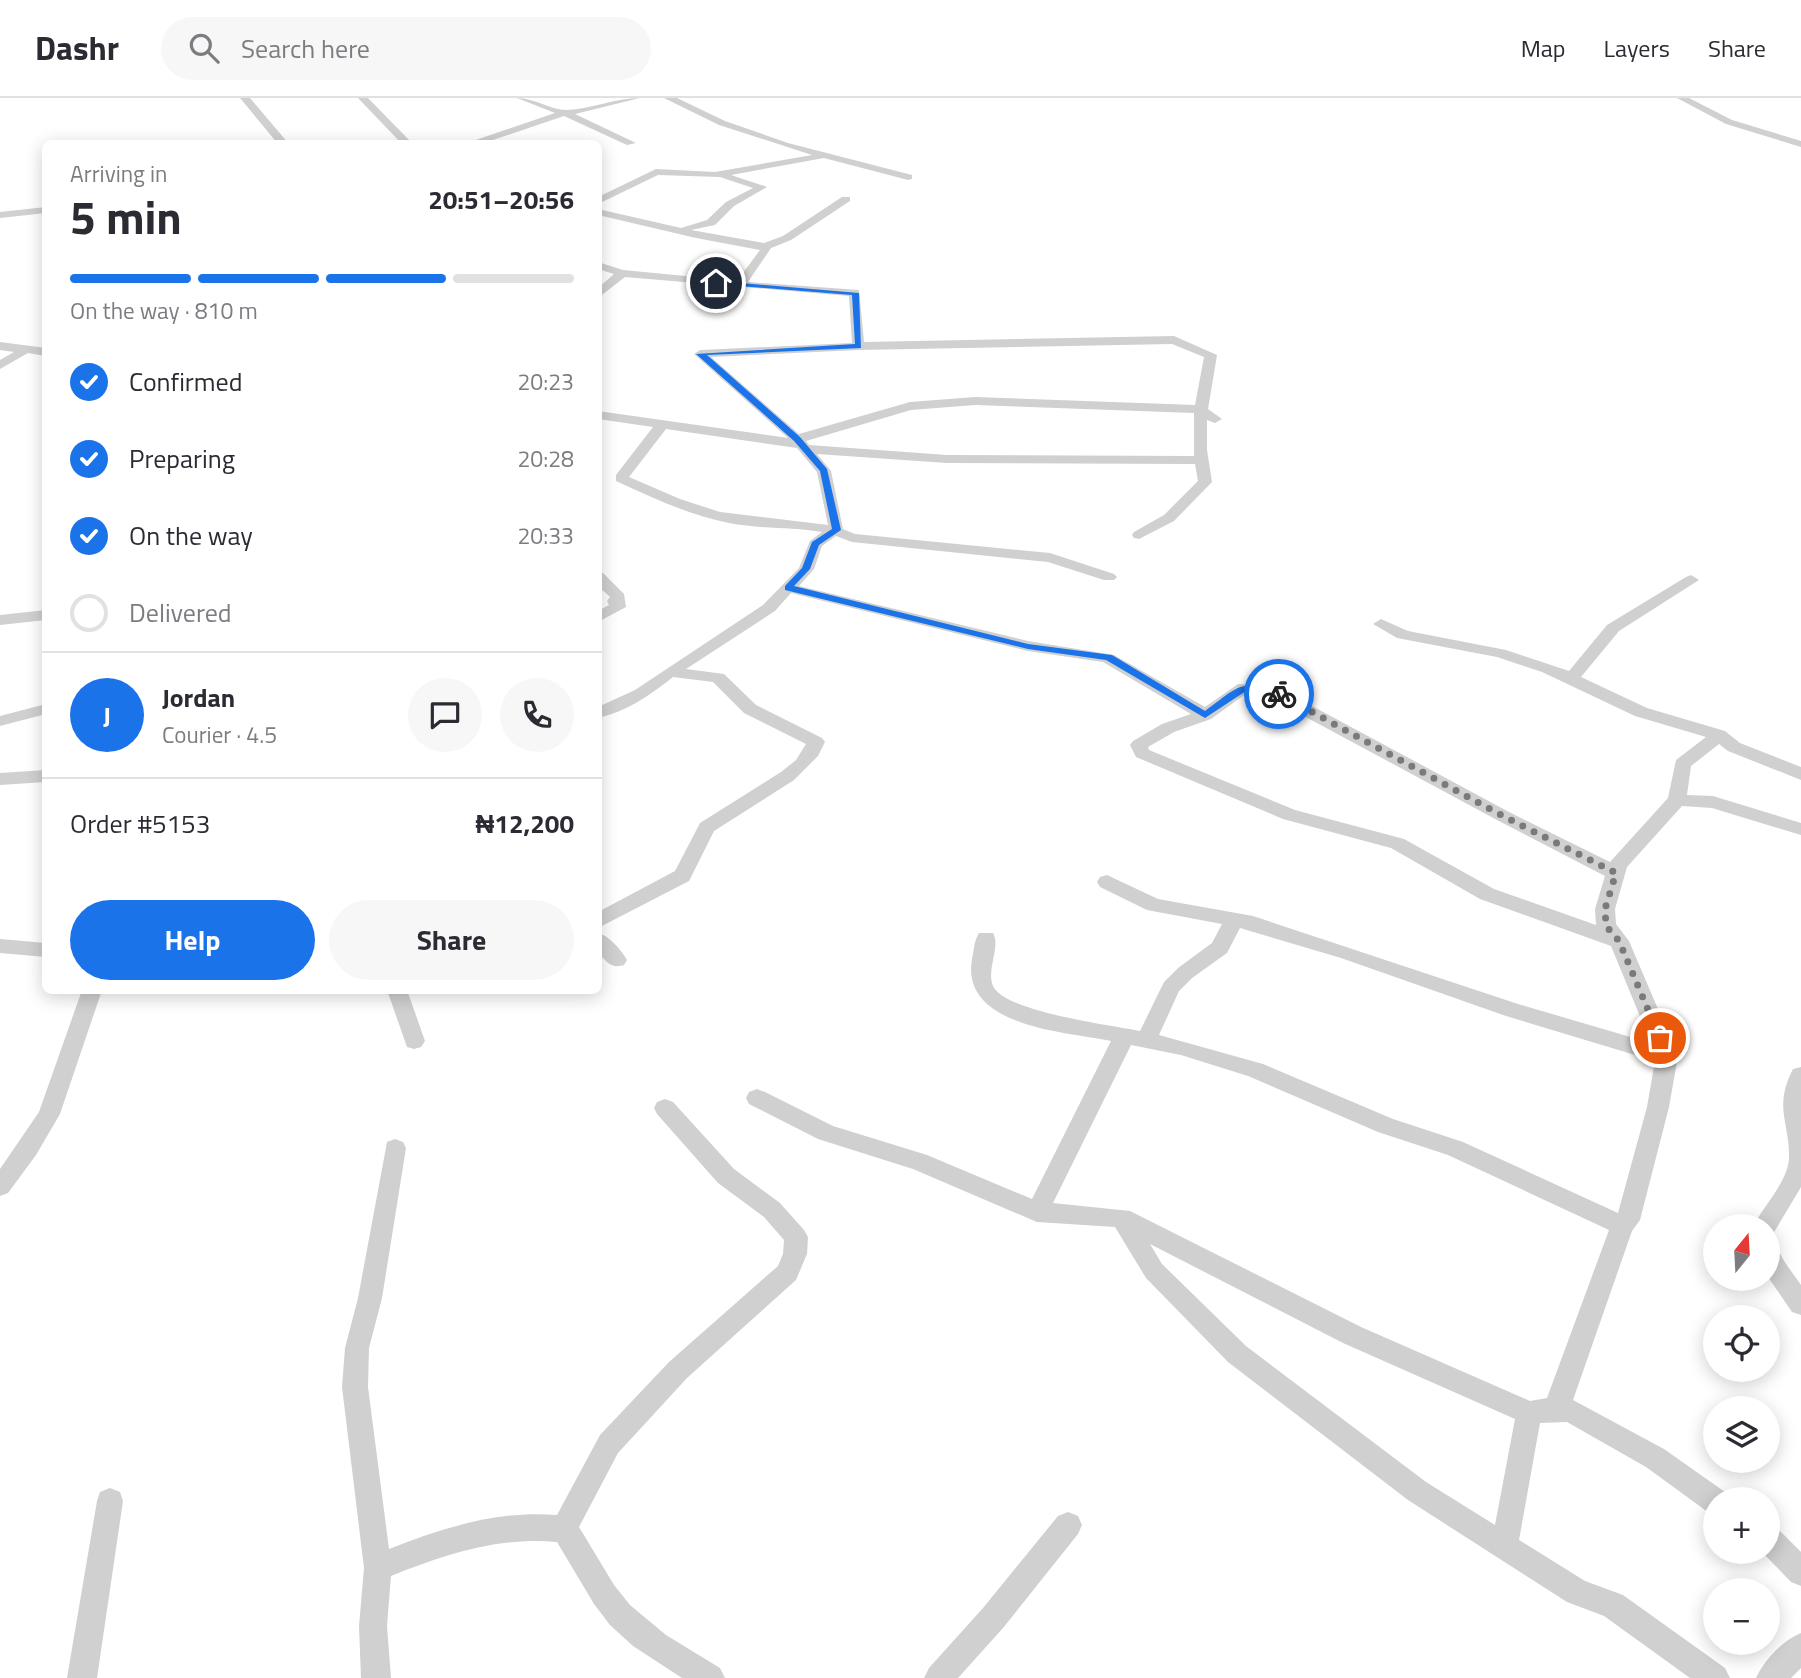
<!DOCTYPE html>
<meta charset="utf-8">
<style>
:root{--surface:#fff;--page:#f7f7f7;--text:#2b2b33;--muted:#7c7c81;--line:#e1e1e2;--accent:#1a73e8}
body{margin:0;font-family:"Titillium Web",sans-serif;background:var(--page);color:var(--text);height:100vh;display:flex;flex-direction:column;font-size:26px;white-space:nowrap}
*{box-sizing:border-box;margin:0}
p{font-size:23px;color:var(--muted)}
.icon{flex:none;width:38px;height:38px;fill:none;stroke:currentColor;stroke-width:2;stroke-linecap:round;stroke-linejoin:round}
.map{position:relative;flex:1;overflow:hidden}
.side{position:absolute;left:42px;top:42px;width:560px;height:854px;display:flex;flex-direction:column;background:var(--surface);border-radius:10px;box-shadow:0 4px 18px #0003}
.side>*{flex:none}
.needle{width:46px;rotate:18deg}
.buttons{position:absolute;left:1703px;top:1116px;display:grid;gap:14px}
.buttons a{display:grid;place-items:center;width:77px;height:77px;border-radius:50%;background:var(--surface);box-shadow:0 4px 18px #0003;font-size:35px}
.pin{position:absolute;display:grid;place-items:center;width:60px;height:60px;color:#fff;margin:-30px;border:4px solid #fff;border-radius:50%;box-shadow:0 2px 7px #0007}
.courier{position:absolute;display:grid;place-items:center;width:70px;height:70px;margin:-35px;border:5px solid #1a73e8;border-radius:50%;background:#fff;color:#222;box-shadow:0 2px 9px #0007}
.summary em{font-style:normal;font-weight:700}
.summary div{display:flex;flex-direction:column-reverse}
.summary{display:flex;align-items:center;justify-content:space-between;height:119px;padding:0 28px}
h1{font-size:46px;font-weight:700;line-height:52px}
.bar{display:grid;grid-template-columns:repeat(4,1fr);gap:10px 7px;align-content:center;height:84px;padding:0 28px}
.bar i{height:9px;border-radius:5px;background:var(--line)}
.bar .selected{background:var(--accent)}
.bar p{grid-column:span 4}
.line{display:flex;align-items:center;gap:18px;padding:0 28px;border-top:2px solid var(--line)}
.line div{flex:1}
.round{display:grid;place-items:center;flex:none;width:74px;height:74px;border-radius:37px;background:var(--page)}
ol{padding:0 28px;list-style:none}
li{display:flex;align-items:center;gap:21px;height:77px}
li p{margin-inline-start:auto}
li .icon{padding:7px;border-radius:50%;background:var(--accent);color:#fff;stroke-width:4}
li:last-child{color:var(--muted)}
li i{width:38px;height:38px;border:4px solid var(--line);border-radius:50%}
.primary-button{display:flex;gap:14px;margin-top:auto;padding:14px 28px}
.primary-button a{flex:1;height:80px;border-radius:42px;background:var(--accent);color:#fff;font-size:28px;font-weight:700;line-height:80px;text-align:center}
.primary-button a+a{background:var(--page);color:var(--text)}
header{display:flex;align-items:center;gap:42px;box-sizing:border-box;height:98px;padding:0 35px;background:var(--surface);border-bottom:2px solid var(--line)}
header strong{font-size:33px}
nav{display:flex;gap:38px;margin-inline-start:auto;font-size:24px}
.search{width:490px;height:63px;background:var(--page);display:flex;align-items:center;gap:18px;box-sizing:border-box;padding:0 24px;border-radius:38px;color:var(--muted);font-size:26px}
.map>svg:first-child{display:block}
</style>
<header>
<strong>Dashr</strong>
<div class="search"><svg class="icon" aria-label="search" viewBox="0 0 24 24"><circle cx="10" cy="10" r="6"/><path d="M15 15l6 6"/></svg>Search here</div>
<nav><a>Map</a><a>Layers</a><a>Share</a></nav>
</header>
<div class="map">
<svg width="1801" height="1580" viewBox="0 0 1801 1580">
<rect width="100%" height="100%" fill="#fff"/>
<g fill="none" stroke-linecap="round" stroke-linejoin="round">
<!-- street -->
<path fill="#d0d0d0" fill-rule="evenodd" d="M240 0H250L289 46H278Z
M358 0H368L413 46H402Z
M517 0C535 0 550 12 567 12 591 11 615 0 640 0L575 16 636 45 627 47 564 18 481 46H464L555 15Z
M664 0H677L725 23 788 45 912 77V81L908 82 824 60 731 77 767 89 734 108 715 127 691 132 764 145 783 138 842 99H850V103L791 142 771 150 748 184 859 192 864 244 1174 238 1217 257 1208 311 1222 321 1215 325 1207 322V352L1212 384 1174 423 1139 441 1134 440 1132 437 1134 434 1164 417 1198 383 1195 366 947 365 817 356 831 373 843 431 855 436 1050 455 1114 476 1117 479 1114 482H1104L1048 464 852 444 836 438 822 448 814 471 799 488 1028 543 1114 557 1205 609 1238 586 1275 588 1509 714 1610 764 1668 700 1676 662 1706 639 1635 618 1542 574 1497 559 1397 540 1373 526 1381 521 1408 533 1506 552 1569 573 1607 527 1686 479 1691 477 1699 482 1619 533 1581 579 1647 610 1725 633 1740 645 1801 669V682L1728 653 1719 646 1691 668 1687 697 1713 698 1801 725V737L1712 710 1682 708 1627 769 1615 811 1616 826 1629 843 1678 958 1669 1009 1640 1122 1632 1133 1573 1302 1664 1351 1725 1394 1728 1402H1715V1416L1705 1412 1646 1369 1567 1324 1540 1325 1519 1442 1585 1483 1623 1497 1725 1570 1730 1580H1690L1604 1518 1567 1504 1408 1402 1228 1264 1146 1180 1115 1129 1037 1124 913 1071 818 1041 749 1006 746 1000 749 994 757 991 765 994 833 1028 927 1057 1032 1101 1111 943C1066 934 960 929 972 861 974 852 974 843 979 835H993C1001 849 986 871 993 888 1005 914 1111 927 1140 933L1164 884 1178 870 1212 845 1222 826 1147 812 1100 789 1097 784 1100 779 1107 777 1158 801 1253 818 1518 906 1651 945 1611 848 1480 801 1391 750 1283 721 1136 659 1130 647 1133 643 1162 626 1191 616 1103 564 1028 553 791 495 775 513 686 571 724 576 756 607 822 640 825 644 818 658 794 682 714 733 689 783 598 830V814L675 773 700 725 781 674 796 662 806 646 744 615 713 584 673 579C650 597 628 613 598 620V609L635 592 763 507 799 470 810 443 822 434C792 429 760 431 729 425 689 417 653 400 616 383V377L653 329 598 321V313L788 340 694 256 700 252 852 245 849 198 625 179 598 200V190L614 176 598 171V164L623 172 737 183 760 152 696 140 598 117V111L681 130 707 122 726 104 753 90 720 79 658 77 598 106V99L656 71 715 74 812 57 719 27ZM1172 246 1204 259 1195 307 975 299 910 304 799 336 711 259 858 252ZM975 307 1194 315V358L947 357 809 347 806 343 911 312ZM666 331 797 350 817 374 828 427 720 414 680 401 629 379ZM1247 595 1265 597 1497 722 1605 778 1595 811 1596 827 1494 791 1404 741 1295 712 1149 652 1148 649 1174 634 1211 621ZM1240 830 1341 860 1506 918 1655 963 1647 1009 1618 1115 1463 1044 1393 1021 1263 966 1159 937 1179 893 1192 880 1227 855ZM1131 947 1181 957 1248 978 1378 1034 1448 1057 1609 1132 1547 1300 1530 1303 1361 1229 1130 1113 1053 1105ZM1150 1146 1343 1245 1515 1321 1495 1427 1426 1384 1246 1248 1162 1166Z
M1677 0H1689L1732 22 1801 43V49L1726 26Z
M46 109V115L0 120V114Z
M0 244 46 250V258L28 255 0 271V262L14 254 0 252Z
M598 474 603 475 624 496 626 509 598 524V513L609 507 607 503 610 499 598 488Z
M46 512V522L0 527V517Z
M46 606V616L0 628V618Z
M46 672V684L0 687V675Z
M598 835C610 838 621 852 627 862L624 867C611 871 607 864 598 855Z
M0 841 46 845V859L0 855Z
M82 892H102L60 1016 36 1057 8 1095 0 1098V1071L39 1014Z
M387 892H407L425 943 421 949 414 951 407 949Z
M1801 969V1089L1773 1136 1768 1138V1129H1753C1763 1108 1787 1085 1789 1061 1790 1024 1773 1010 1793 971Z
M665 1001 673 1004 734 1071 780 1105 804 1132 808 1139 807 1156 796 1182 687 1280 618 1355 579 1429 614 1487 630 1507 666 1537 720 1570 725 1580H682L633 1548 610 1527 594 1506 557 1444C500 1438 443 1457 391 1478L387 1528 391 1580H361L359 1528 364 1470 342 1289 345 1250 358 1200 387 1044 395 1041 403 1044 406 1050 382 1200 369 1250 368 1289 389 1451C442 1430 499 1412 557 1417L600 1337 669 1264 778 1168 783 1156 784 1142 764 1119 718 1085 657 1016 654 1010 657 1004Z
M1768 1144 1776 1147 1784 1163 1801 1187V1217L1792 1214 1768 1179Z
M110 1390 120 1394 123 1403 97 1580H67L97 1403 100 1394Z
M1068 1414 1078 1418 1082 1427 1078 1436 1003 1530 958 1580H924L929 1570 983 1510 1058 1418Z
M1768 1427 1778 1431 1801 1454V1488L1791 1484 1762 1454H1768Z
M1801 1535V1570L1791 1580H1756C1764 1562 1783 1542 1801 1535Z"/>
</g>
<!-- route -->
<path fill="#1a73e8" d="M716 183 859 195 861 250 707 257 800 339 827 371 841 432 819 447 810 471 794 488 1028 546 1112 557 1205 613C1240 588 1238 581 1282 594V599L1246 593 1205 620 1106 562 1028 551 785 492V488L802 470 812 444 832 431 820 373 794 343 696 256 855 246 852 197 714 186Z"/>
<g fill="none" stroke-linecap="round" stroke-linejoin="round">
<!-- done -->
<path stroke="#7a7a7a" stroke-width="7" stroke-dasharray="0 12.6" d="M1279 596 1503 718 1616 775 1605 811 1606 828 1619 843 1660 940"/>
</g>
</svg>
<div class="buttons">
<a><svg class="needle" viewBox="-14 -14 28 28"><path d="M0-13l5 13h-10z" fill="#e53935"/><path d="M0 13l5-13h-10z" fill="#7c7c81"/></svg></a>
<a><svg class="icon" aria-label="locate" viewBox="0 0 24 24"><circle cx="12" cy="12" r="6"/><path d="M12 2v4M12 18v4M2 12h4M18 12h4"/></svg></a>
<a><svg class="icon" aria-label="layers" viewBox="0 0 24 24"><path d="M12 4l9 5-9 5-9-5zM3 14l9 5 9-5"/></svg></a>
<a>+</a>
<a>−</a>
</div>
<div class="pin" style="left:1660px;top:940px;background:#ea580c"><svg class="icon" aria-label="bag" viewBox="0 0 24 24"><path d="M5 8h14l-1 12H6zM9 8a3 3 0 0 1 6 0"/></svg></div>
<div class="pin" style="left:716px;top:185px;background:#1f2937"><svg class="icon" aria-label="home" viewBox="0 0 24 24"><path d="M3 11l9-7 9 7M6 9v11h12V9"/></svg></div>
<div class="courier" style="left:1279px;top:596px"><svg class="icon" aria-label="bike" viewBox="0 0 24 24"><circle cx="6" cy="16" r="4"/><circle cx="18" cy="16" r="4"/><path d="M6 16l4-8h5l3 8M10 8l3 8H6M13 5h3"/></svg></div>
<section class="side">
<div class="summary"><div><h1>5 min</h1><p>Arriving in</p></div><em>20:51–20:56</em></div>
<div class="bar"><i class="selected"></i><i class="selected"></i><i class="selected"></i><i></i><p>On the way · 810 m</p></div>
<ol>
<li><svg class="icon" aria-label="check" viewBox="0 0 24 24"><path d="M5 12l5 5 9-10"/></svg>Confirmed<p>20:23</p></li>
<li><svg class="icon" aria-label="check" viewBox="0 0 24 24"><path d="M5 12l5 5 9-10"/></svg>Preparing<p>20:28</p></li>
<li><svg class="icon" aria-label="check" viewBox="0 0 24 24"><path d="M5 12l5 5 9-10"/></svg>On the way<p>20:33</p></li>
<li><i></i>Delivered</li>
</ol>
<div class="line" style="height:126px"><b class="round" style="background:var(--accent);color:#fff">J</b><div><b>Jordan</b><p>Courier · 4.5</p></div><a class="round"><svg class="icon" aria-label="chat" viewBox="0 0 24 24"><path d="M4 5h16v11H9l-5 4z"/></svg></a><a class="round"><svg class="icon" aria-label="phone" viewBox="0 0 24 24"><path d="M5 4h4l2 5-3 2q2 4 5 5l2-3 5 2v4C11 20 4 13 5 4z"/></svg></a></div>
<div class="line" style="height:91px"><div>Order #5153</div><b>₦12,200</b></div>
<div class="primary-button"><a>Help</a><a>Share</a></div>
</section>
</div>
